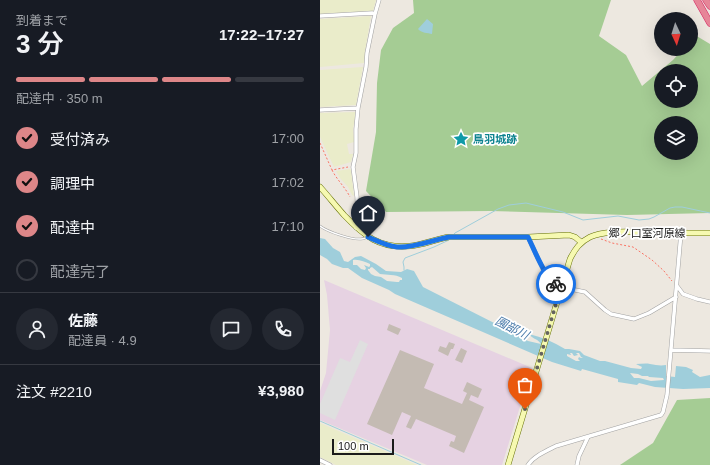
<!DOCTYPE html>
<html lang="ja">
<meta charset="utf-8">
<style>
:root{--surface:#171b24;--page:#242831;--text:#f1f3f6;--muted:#9ea1a6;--line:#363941;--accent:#dd8688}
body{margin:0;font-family:Arial,"Noto Sans JP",sans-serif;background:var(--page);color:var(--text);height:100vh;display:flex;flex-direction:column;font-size:15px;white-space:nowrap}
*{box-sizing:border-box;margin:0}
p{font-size:13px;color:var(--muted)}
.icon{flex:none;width:22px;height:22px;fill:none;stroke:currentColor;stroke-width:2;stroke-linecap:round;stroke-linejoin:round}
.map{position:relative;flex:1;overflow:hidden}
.drawer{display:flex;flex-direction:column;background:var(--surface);width:320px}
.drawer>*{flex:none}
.needle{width:26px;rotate:176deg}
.tools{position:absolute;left:334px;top:12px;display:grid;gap:8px}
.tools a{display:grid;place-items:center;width:44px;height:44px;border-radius:50%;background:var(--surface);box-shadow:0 4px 16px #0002;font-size:20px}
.scale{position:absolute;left:12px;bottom:10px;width:62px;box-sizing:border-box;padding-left:4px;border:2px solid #1b1b1b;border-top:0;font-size:11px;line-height:14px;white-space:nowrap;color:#1b1b1b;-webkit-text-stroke:3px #fff;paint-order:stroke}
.pin{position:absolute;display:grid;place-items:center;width:34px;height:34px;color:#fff;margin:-41px -17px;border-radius:50% 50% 50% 0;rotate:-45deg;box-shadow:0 0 4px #0007}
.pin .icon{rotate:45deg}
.courier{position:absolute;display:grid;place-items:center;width:40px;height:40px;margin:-20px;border:3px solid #1a73e8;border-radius:50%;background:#fff;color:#222;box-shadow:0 1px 5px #0007}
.head em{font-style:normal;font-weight:600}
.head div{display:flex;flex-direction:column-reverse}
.head{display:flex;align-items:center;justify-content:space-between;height:68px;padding:0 16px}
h1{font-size:26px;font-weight:600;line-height:30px}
.bar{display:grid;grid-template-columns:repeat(4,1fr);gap:6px 4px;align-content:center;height:48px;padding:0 16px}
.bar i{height:5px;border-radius:3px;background:var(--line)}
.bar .current{background:var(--accent)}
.bar p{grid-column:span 4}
.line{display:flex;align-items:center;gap:10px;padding:0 16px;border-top:1px solid var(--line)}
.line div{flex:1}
.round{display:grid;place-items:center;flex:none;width:42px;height:42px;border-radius:21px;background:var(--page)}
ol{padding:0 16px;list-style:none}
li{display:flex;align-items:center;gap:12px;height:44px}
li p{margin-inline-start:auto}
li .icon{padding:4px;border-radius:50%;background:var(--accent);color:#111;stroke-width:4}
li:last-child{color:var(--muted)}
li i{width:22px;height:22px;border:2px solid var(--line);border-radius:50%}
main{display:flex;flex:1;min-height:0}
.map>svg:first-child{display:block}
</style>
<main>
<section class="drawer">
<div class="head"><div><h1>3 分</h1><p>到着まで</p></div><em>17:22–17:27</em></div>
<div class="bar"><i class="current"></i><i class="current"></i><i class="current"></i><i></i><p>配達中 · 350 m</p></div>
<ol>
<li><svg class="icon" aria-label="check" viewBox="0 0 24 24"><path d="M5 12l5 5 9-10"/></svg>受付済み<p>17:00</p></li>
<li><svg class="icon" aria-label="check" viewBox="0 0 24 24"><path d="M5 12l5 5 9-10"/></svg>調理中<p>17:02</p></li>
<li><svg class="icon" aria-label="check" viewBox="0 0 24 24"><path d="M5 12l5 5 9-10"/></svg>配達中<p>17:10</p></li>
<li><i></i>配達完了</li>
</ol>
<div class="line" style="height:72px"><a class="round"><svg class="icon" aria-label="person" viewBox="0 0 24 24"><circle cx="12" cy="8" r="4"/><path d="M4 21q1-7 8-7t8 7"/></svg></a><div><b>佐藤</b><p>配達員 · 4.9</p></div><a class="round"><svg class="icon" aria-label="chat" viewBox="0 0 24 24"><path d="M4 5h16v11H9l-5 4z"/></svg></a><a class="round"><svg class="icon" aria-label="phone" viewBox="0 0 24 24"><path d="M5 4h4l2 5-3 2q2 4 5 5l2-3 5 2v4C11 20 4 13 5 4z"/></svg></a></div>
<div class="line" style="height:52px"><div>注文 #2210</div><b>¥3,980</b></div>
</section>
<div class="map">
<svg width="390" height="465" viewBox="0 0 390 465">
<rect width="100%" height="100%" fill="#ede8e0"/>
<!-- industrial -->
<path fill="#e6d2e2" d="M4 280 212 368 182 465H107L0 420V391L6 373 10 330 7 295Z"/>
<!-- farmland -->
<path fill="#eaecca" d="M0 0H56L53 11 0 14Z
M51 16 45 52 44 63 0 67V19Z
M42 67H43L36 105 0 107V70Z
M36 112 33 129 34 142 27 144 29 154H33L31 162 14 167 0 137V113Z
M30 169 31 170 34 196 32 195 28 187 20 178 16 171Z
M0 423 97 465H16L0 457Z"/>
<!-- forest -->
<path fill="#a5cc94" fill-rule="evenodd" d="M93 0H291L279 36 306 55 322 86 353 60 363 49H371V40L375 35 390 44V213L307 215 170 211 66 212 46 191 56 132 57 83 61 50 73 28 94 13ZM341 71H371V101H341ZM341 123H371V153H341Z
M390 398V465H300L333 443 357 400Z"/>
<!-- parking -->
<path fill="#dfdfdf" d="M40 340 48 344 15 420 0 413V404L20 358 30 362Z"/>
<!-- water -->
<path fill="#9fcedb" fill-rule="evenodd" d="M107 19 113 24 112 34C108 33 101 33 98 29Z
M0 238 5 239 13 248 20 252 24 261 28 262 35 257 41 256 56 264 66 271 81 272 87 269 94 271 103 287 196 334 208 341 221 344C217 338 212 339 209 334 222 337 234 342 245 349H249L260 351 264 355 280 361H285L311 368 321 369 322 367 316 364C321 364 326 363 330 364 336 365 340 366 346 365V376L355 377 356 366 366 367 373 370 372 372 380 377 390 375V388L363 389 335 387 319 383 317 385 298 382V379L262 369 261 371 232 362 75 294 69 290 42 278 28 268H23L12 264 7 259 0 255ZM33 260C39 259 45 262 50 264V266L49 267 44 265 46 268 45 270 41 269 37 265H33ZM52 267 60 274C67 275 75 274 82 278V280H80L79 282H77L67 281 61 277 55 276 51 274 48 270V269H50V268ZM250 353H252L254 356 258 355 256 353H259L261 357 263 358H261L259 357 258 359 260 361H256L247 356V354L251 355ZM310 373 318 374 322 376H328L329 377 343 378 344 380 331 381 319 378H314Z"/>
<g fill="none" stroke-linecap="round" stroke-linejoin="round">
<!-- stream -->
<path stroke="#9fcedb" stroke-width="1" d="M134 234 135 233 178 209 189 205 206 203 243 212 263 220 298 216 319 220 329 219 334 217 350 208 355 207H362L390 213
M84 270V267L83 262 85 258 114 247 129 240 130 238
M0 421 101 465"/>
</g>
<!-- building -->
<path fill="#c4bbb3" d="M69 324 81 329 78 335 67 330Z
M129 342 135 344 133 349H131L128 356 118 351 120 346 126 348Z
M141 348 147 351 142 363 135 360Z
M80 350 114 364 104 388 142 404 147 393 143 391 147 382 162 389 158 398 151 395 149 400 164 407 144 453 129 446 131 441 134 442 136 436 96 419 91 429 86 427 91 416 82 412 72 435 47 424Z"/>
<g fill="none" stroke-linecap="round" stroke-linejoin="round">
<defs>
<path id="service" d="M0 226C8 232 32 240 41 239 43 239 45 238 48 237"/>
<path id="minor" d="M0 16 52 13 55 14
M0 110 38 108
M36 228 38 224 37 197 33 167 36 153V129L38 108 46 67 47 53 55 14 59 0
M208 237 223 269 233 281 241 287 265 292 285 310 291 314 314 319 329 313 356 297
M357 286 363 294 377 299 390 302
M351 350 390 351
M0 460 10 465
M208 465C214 456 226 451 236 446L341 415 343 412 347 395 361 233
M257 465 259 456 268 437"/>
<path id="secondary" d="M0 187C8 196 16 206 24 215 44 236 60 249 90 246 103 245 116 239 129 237H208L249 235 255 237 261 242
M188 465 250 259C255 249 260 242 270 237 285 230 308 232 325 232 347 233 368 233 390 233"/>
<path id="motorway" d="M377 0 390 23
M386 0 390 6"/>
</defs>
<!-- service casing -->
<use href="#service" stroke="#a2a2a2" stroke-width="2.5"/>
<!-- minor casing -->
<use href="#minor" stroke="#a2a2a2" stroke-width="4.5"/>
<!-- secondary casing -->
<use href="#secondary" stroke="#646f04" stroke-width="6"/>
<!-- motorway casing -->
<use href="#motorway" stroke="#d52260" stroke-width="7"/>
<!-- path -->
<path stroke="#fa7364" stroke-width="1" stroke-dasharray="2 2" stroke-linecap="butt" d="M0 143 12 170 28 167
M12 170C17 180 25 187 30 197
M281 239 292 243 313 247 332 260 344 271 352 281"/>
<!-- service -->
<use href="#service" stroke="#fff" stroke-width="1.5"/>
<!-- minor -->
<use href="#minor" stroke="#fff" stroke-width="3.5"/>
<!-- secondary -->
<use href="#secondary" stroke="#f6f9b1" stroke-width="5"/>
<!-- motorway -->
<use href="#motorway" stroke="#e68698" stroke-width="6"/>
</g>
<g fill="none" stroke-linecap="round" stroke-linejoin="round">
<!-- done -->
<path stroke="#646360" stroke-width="4" stroke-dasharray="0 7.2" d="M205 409 241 287 236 284"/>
<!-- route -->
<path stroke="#1a73e8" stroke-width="5" d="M48 237C57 241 67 246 77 247 95 248 112 240 129 237H208C215 251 223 274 236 284"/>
</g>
<!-- icons -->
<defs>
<symbol id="sight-bare" viewBox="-9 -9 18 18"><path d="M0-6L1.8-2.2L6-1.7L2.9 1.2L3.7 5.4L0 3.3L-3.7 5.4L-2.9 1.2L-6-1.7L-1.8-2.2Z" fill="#0f9aa8" stroke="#fff" stroke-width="2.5" paint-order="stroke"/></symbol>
</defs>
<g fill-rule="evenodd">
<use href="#sight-bare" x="130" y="128" width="22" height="22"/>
</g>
<g text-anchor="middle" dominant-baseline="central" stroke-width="3.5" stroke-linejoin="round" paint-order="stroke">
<!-- culture labels -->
<g font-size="11" font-weight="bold" fill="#0d838f" stroke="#fff" text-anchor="start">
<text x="153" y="139">鳥羽城跡</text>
</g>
<!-- street labels -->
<g font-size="11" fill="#1b1b1b" stroke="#fff">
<text x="327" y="233">郷ノ口室河原線</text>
</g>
<!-- water labels -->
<g font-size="12" font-style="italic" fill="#4879a9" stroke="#fff">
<text transform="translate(192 328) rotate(27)">園部川</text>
</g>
</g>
</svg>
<div class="tools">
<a><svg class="needle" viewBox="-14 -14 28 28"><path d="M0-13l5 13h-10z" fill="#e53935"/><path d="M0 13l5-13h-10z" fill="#9ea1a6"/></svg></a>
<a><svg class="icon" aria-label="locate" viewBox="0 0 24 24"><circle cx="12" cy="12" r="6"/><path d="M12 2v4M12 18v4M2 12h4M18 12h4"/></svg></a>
<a><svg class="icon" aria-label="layers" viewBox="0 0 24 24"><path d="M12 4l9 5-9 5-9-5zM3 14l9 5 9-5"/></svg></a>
</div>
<div class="scale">100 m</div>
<div class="pin" style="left:205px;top:409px;background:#ea580c"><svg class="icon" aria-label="bag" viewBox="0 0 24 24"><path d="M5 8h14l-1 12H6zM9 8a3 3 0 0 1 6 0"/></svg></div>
<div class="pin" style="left:48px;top:237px;background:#1f2937"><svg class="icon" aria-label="home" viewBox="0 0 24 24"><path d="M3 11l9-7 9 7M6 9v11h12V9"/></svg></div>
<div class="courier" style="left:236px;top:284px"><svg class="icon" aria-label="bike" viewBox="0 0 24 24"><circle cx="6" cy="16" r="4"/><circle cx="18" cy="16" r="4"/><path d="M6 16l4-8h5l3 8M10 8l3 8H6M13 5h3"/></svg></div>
</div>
</main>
